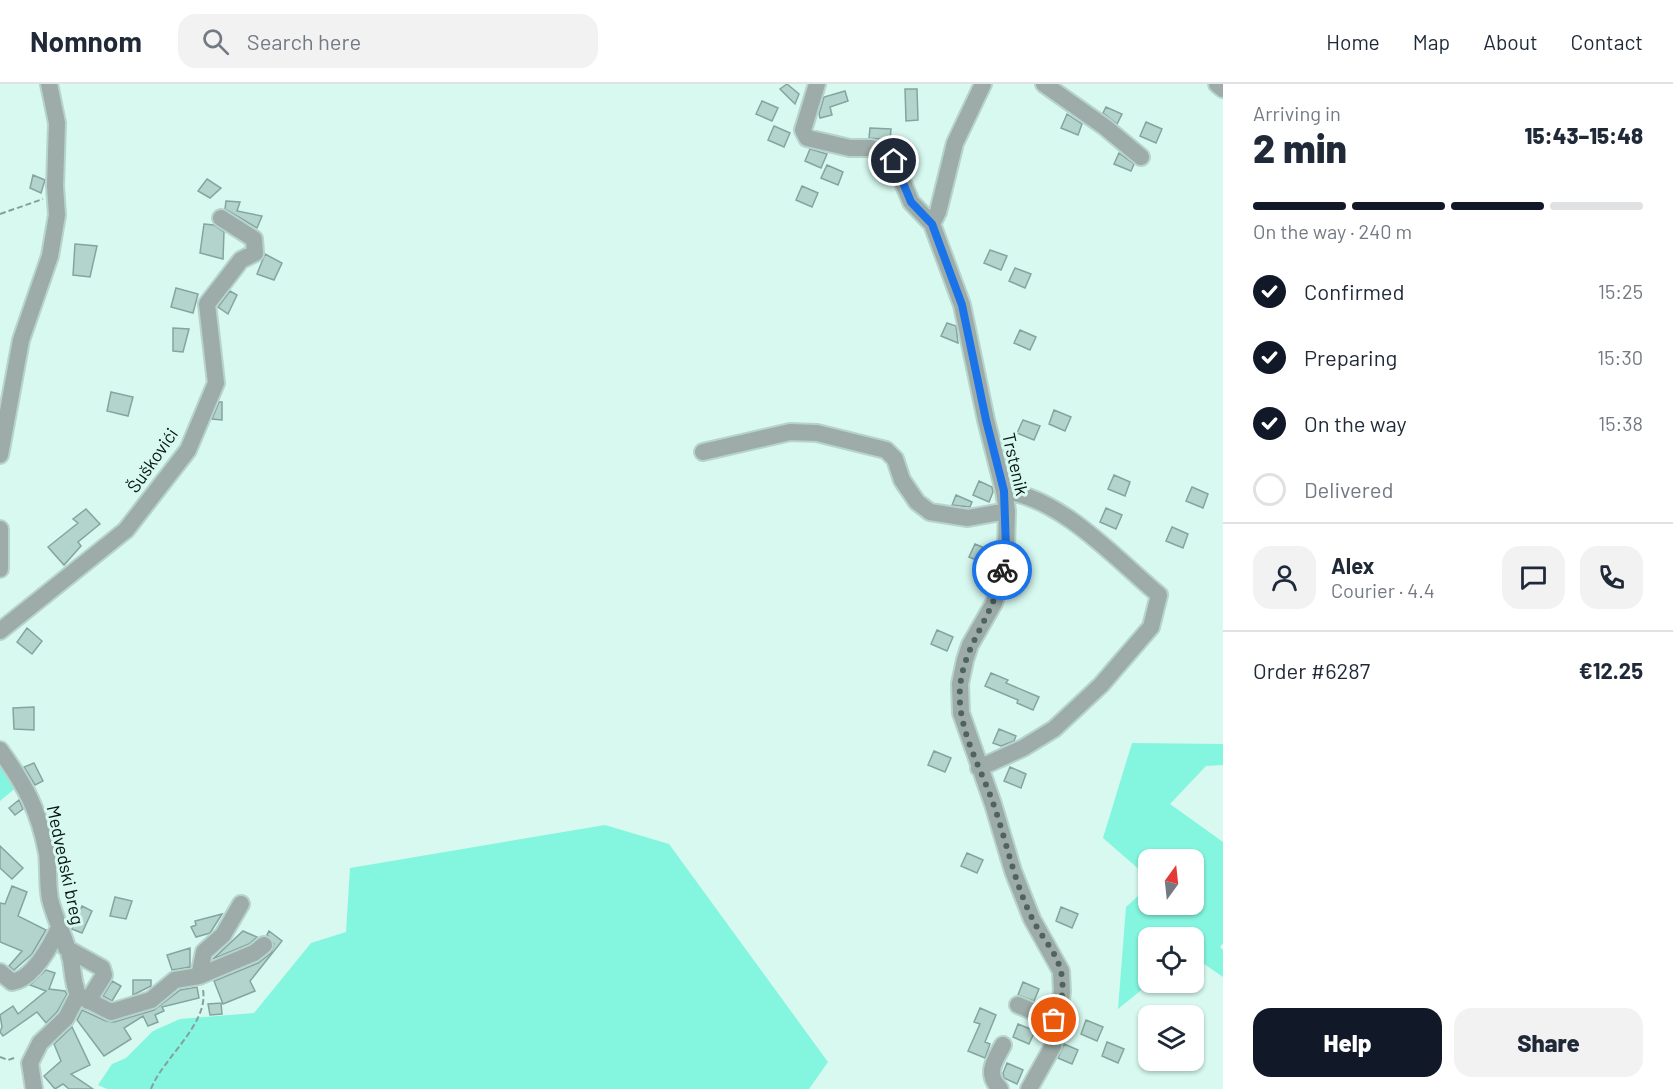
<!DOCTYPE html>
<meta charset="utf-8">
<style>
:root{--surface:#fff;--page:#f2f2f3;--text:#1f2937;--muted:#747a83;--line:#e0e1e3;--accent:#111827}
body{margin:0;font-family:Barlow,sans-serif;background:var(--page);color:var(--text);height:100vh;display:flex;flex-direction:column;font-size:22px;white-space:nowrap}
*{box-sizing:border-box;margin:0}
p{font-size:20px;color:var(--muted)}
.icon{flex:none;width:33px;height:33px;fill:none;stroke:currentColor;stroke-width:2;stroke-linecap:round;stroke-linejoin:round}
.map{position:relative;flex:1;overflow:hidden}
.details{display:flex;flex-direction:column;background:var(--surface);width:450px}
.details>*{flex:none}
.needle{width:39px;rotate:15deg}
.tools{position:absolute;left:1138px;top:765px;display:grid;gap:12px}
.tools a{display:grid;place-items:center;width:66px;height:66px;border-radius:12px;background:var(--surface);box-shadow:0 2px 4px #0004;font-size:30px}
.pin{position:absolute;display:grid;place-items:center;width:51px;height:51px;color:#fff;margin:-26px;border:3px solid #fff;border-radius:50%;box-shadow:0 2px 6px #0007}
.courier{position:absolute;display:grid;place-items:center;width:60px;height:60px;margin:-30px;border:4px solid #1a73e8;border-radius:50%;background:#fff;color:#222;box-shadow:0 2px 8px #0007}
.headline em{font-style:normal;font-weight:800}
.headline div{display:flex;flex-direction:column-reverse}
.headline{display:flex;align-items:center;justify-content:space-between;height:102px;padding:0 30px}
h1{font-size:39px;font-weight:800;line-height:45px}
.bar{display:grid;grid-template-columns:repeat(4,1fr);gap:9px 6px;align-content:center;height:72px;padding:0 30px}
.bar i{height:8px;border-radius:4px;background:var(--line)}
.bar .current{background:var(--accent)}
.bar p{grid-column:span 4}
.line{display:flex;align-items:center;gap:15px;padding:0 30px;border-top:2px solid var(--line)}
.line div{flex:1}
.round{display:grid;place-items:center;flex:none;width:63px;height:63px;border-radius:18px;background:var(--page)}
ol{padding:0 30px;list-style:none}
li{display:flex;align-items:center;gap:18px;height:66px}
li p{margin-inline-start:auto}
li .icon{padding:6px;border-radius:50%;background:var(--accent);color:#fff;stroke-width:4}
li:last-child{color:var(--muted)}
li i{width:33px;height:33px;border:3px solid var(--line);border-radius:50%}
.action{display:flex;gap:12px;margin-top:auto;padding:12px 30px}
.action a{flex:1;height:69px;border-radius:18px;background:var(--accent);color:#fff;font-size:24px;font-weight:800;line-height:69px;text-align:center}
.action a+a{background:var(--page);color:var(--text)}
header{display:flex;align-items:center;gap:36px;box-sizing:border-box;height:84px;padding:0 30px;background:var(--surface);border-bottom:2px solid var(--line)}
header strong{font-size:28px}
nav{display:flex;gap:33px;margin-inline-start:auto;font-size:21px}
.search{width:420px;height:54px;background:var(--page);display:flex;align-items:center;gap:15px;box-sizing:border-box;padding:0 21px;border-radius:18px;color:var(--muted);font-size:22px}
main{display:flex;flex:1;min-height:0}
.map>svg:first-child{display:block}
</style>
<header>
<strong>Nomnom</strong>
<div class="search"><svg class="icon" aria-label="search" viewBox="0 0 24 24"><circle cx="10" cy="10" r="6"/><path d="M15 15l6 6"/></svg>Search here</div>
<nav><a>Home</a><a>Map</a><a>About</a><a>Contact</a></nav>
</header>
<main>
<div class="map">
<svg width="1223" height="1005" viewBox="0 0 1223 1005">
<rect width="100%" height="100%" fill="#d7f9f0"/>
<!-- green -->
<path fill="#84f6df" d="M1132 659 1223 660V681L1206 682 1170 720 1223 758V859L1220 863 1223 866V893L1194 873V854H1149L1150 899 1118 925 1126 823 1149 802V820H1194V776H1149V794L1103 754Z
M0 670 18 702 0 717Z
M605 741 669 760 828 978 809 1005H107L98 1001 112 980 126 974 153 947 180 935 254 929 311 859 346 848 350 784Z"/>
<!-- building -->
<path fill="#b3d4cc" stroke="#84a59d" stroke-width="1.5" d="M787 0 799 10 795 20 780 5Z
M905 5H917L918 36 906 37Z
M845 7 848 17 830 23 832 31 820 34 819 30 824 13Z
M762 17 778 24 772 37 756 30Z
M1106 23 1122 30 1117 40 1103 29Z
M1067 30 1082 40 1078 51 1061 44Z
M1146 38 1162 45 1156 59 1140 52Z
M774 42 790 49 784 63 768 56Z
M870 44 891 45 890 56 869 54Z
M810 65 827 70 821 84 805 77Z
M1119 69 1134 80 1131 87 1114 80Z
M827 81 843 88 838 101 821 94Z
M33 91 45 96 41 109 30 104Z
M207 95 221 104 210 114 198 107Z
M802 102 818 109 812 123 796 116Z
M226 117 240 118 237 127 262 132 257 144 225 125Z
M204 140 214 141 224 148 223 175 200 169Z
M75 160 97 162 90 193 73 191Z
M990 166 1007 172 1001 186 984 179Z
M265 170 282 179 274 196 257 190Z
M1015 184 1031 190 1025 204 1009 197Z
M176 204 198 210 193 229 171 223Z
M230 207 237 211 228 230 218 223Z
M947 239 956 242 958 259 941 252Z
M173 244 189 245 183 268 173 267Z
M1020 246 1036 253 1030 266 1014 259Z
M111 308 133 313 128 332 107 327Z
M219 318H222V336L212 335Z
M1054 326 1071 333 1065 347 1049 340Z
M1023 336 1040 342 1034 356 1017 349Z
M1114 391 1130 398 1125 412 1108 405Z
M979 397 992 403 993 408 989 418 973 411Z
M1192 403 1208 410 1203 424 1186 417Z
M956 411 972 418 970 423 952 421Z
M1106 424 1122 431 1116 445 1100 438Z
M86 425 100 440 78 458 81 462 64 481 48 463 78 439 73 435Z
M1172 443 1188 450 1183 464 1166 457Z
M975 460 992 467 986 480 969 473Z
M27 544 42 557 32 570 17 558Z
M937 546 953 553 947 567 931 560Z
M991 589 1008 596 1006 599 1039 613 1033 626 1017 619 1018 616 985 602Z
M34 623V646L14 645 13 624Z
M999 645 1016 652 1014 657 1001 662 993 659Z
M934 667 951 674 945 688 928 681Z
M34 679 43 697 35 701 24 683Z
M1010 683 1026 690 1021 704 1004 697Z
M19 716 23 725 15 731 9 724Z
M0 762 23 784 12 795 0 784Z
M967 769 983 776 977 789 961 782Z
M12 802 27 808 18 832 46 846 32 870 14 886 9 882 22 867 0 858V819L5 820Z
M115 813 132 817 126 835 110 832Z
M82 822 92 827 82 849 72 845Z
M1061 823 1078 830 1072 844 1056 837Z
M222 830 210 849 196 853 191 843 196 841 195 837Z
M243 847 257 853 249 860 213 875Z
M269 847 282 857 250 897 255 907 223 920 214 897 258 879 271 869 274 860 267 851Z
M190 864V883L172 886 167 871Z
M46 886 55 889 49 905 65 907 67 910 57 928 46 939 37 928 3 952 0 948 2 943 0 931 13 922 18 930 46 907 30 901Z
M133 896H151V902L133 911Z
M112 897 121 902 112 917 103 912Z
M1023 898 1039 905 1034 917 1018 911Z
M197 903 199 914 162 923 164 927 155 931 158 938 148 942 143 932 124 944 131 955 104 972 77 936 82 926 106 937 114 938 154 926 180 906Z
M221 919 222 930 210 931 208 920Z
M980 924 996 931 985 958 990 960 985 974 968 967 980 940 974 938Z
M1086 936 1103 943 1097 957 1081 950Z
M1018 940 1035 947 1029 960 1013 953Z
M72 943 90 981 71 990 93 1005H69L63 1000 55 1005 44 992 61 977 54 960Z
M1107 958 1124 965 1118 979 1102 972Z
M1064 960 1078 966 1072 980 1058 974Z
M1007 979 1023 986 1017 1000 1004 994 1003 989Z"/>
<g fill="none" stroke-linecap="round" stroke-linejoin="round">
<defs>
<path id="minor" d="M817 0 803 46 807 54 850 64H871L886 69 894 77 911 118 932 140 962 221 986 336 1004 407 1007 427 1006 464 1002 492 994 519 970 561 965 576 960 600 961 629 993 720 1013 787 1032 835 1061 887 1062 908 1053 962 1029 1005
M1044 0 1105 43 1141 73
M1217 0 1223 5
M932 140 938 128 955 59 983 0
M703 368 790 348 817 349 886 366 895 375 902 396 917 418 930 428 968 434 1007 427
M0 371 21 256 50 172 57 131 55 102 57 39 49 0
M0 445V485
M0 547 126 446 188 366 216 299 207 220 241 176 255 169 254 155 221 134
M0 666C25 701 39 726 47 769 49 784 47 799 50 815 55 836 66 855 71 876 73 888 73 899 78 911L66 934 40 959 30 979 34 1005
M979 684 1023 664 1054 645 1101 601 1151 543 1159 511C1116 475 1062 414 1004 407
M66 864 102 884 104 891 88 917
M0 888 12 898C33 895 51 861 59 844
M199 892 204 868 223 851 241 820
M78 911 111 928 151 916 175 896 199 892 254 869 264 861
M1018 921 1058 938
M1000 1005C985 989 994 978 1003 961"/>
</defs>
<!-- minor casing -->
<use href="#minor" stroke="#b6d4cc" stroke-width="20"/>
<!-- path -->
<path stroke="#86a099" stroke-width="2" stroke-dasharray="6 3" stroke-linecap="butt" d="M0 130 43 115
M0 973 8 976 17 973
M151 1005C162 975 209 940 203 906"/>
<!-- minor -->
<use href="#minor" stroke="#9daca8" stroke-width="16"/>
</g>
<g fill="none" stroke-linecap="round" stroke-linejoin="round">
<!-- done -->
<path stroke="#50645f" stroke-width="6" stroke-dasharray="0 10.8" d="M1002 486C994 540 952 568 961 628 966 660 983 690 993 719 1007 758 1014 799 1033 836 1041 853 1057 868 1061 888 1065 904 1060 921 1058 938L1054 936"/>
<!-- route -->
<path stroke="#1a73e8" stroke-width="8" d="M894 77 911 118 932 140 962 221 986 336 1004 407 1006 464 1002 486"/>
</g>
<g text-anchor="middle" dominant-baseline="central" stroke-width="6" stroke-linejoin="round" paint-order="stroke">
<!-- street labels -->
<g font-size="18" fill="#081411" stroke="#d7f9f0">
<text transform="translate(152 376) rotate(-55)">Šuškovići</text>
<text transform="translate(1016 380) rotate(77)">Trstenik</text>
<text transform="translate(66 781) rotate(78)">Medvedski breg</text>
</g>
</g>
</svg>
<div class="tools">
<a><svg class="needle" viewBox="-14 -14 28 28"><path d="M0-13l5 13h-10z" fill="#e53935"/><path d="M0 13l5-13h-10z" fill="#747a83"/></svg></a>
<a><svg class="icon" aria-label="locate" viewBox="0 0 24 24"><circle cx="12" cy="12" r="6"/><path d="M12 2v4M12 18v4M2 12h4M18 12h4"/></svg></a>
<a><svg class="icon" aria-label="layers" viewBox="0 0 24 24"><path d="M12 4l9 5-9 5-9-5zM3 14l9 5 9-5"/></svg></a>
</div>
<div class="pin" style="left:1054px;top:936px;background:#ea580c"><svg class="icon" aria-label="bag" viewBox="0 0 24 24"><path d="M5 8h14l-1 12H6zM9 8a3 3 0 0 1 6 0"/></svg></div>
<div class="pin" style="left:894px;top:77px;background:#1f2937"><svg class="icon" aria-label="home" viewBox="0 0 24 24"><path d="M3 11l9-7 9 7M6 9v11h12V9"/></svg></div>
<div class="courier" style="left:1002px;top:486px"><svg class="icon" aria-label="bike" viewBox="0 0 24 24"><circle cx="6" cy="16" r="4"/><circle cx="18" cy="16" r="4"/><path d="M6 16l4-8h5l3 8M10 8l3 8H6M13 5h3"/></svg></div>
</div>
<section class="details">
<div class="headline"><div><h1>2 min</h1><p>Arriving in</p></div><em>15:43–15:48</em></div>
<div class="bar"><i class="current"></i><i class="current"></i><i class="current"></i><i></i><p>On the way · 240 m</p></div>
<ol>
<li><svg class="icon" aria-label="check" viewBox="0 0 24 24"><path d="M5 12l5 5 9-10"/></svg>Confirmed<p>15:25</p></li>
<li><svg class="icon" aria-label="check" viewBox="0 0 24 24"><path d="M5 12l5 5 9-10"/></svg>Preparing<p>15:30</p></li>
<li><svg class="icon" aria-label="check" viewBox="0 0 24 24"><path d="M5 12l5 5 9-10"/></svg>On the way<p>15:38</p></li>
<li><i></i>Delivered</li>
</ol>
<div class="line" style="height:108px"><a class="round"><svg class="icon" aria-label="person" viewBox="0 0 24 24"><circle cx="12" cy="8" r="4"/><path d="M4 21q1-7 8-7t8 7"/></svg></a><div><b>Alex</b><p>Courier · 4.4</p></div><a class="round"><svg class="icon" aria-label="chat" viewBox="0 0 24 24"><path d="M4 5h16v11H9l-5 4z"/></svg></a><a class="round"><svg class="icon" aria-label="phone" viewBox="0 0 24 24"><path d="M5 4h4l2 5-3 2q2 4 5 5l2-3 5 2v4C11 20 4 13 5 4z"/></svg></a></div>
<div class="line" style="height:78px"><div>Order #6287</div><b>€12.25</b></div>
<div class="action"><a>Help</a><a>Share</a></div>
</section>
</main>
